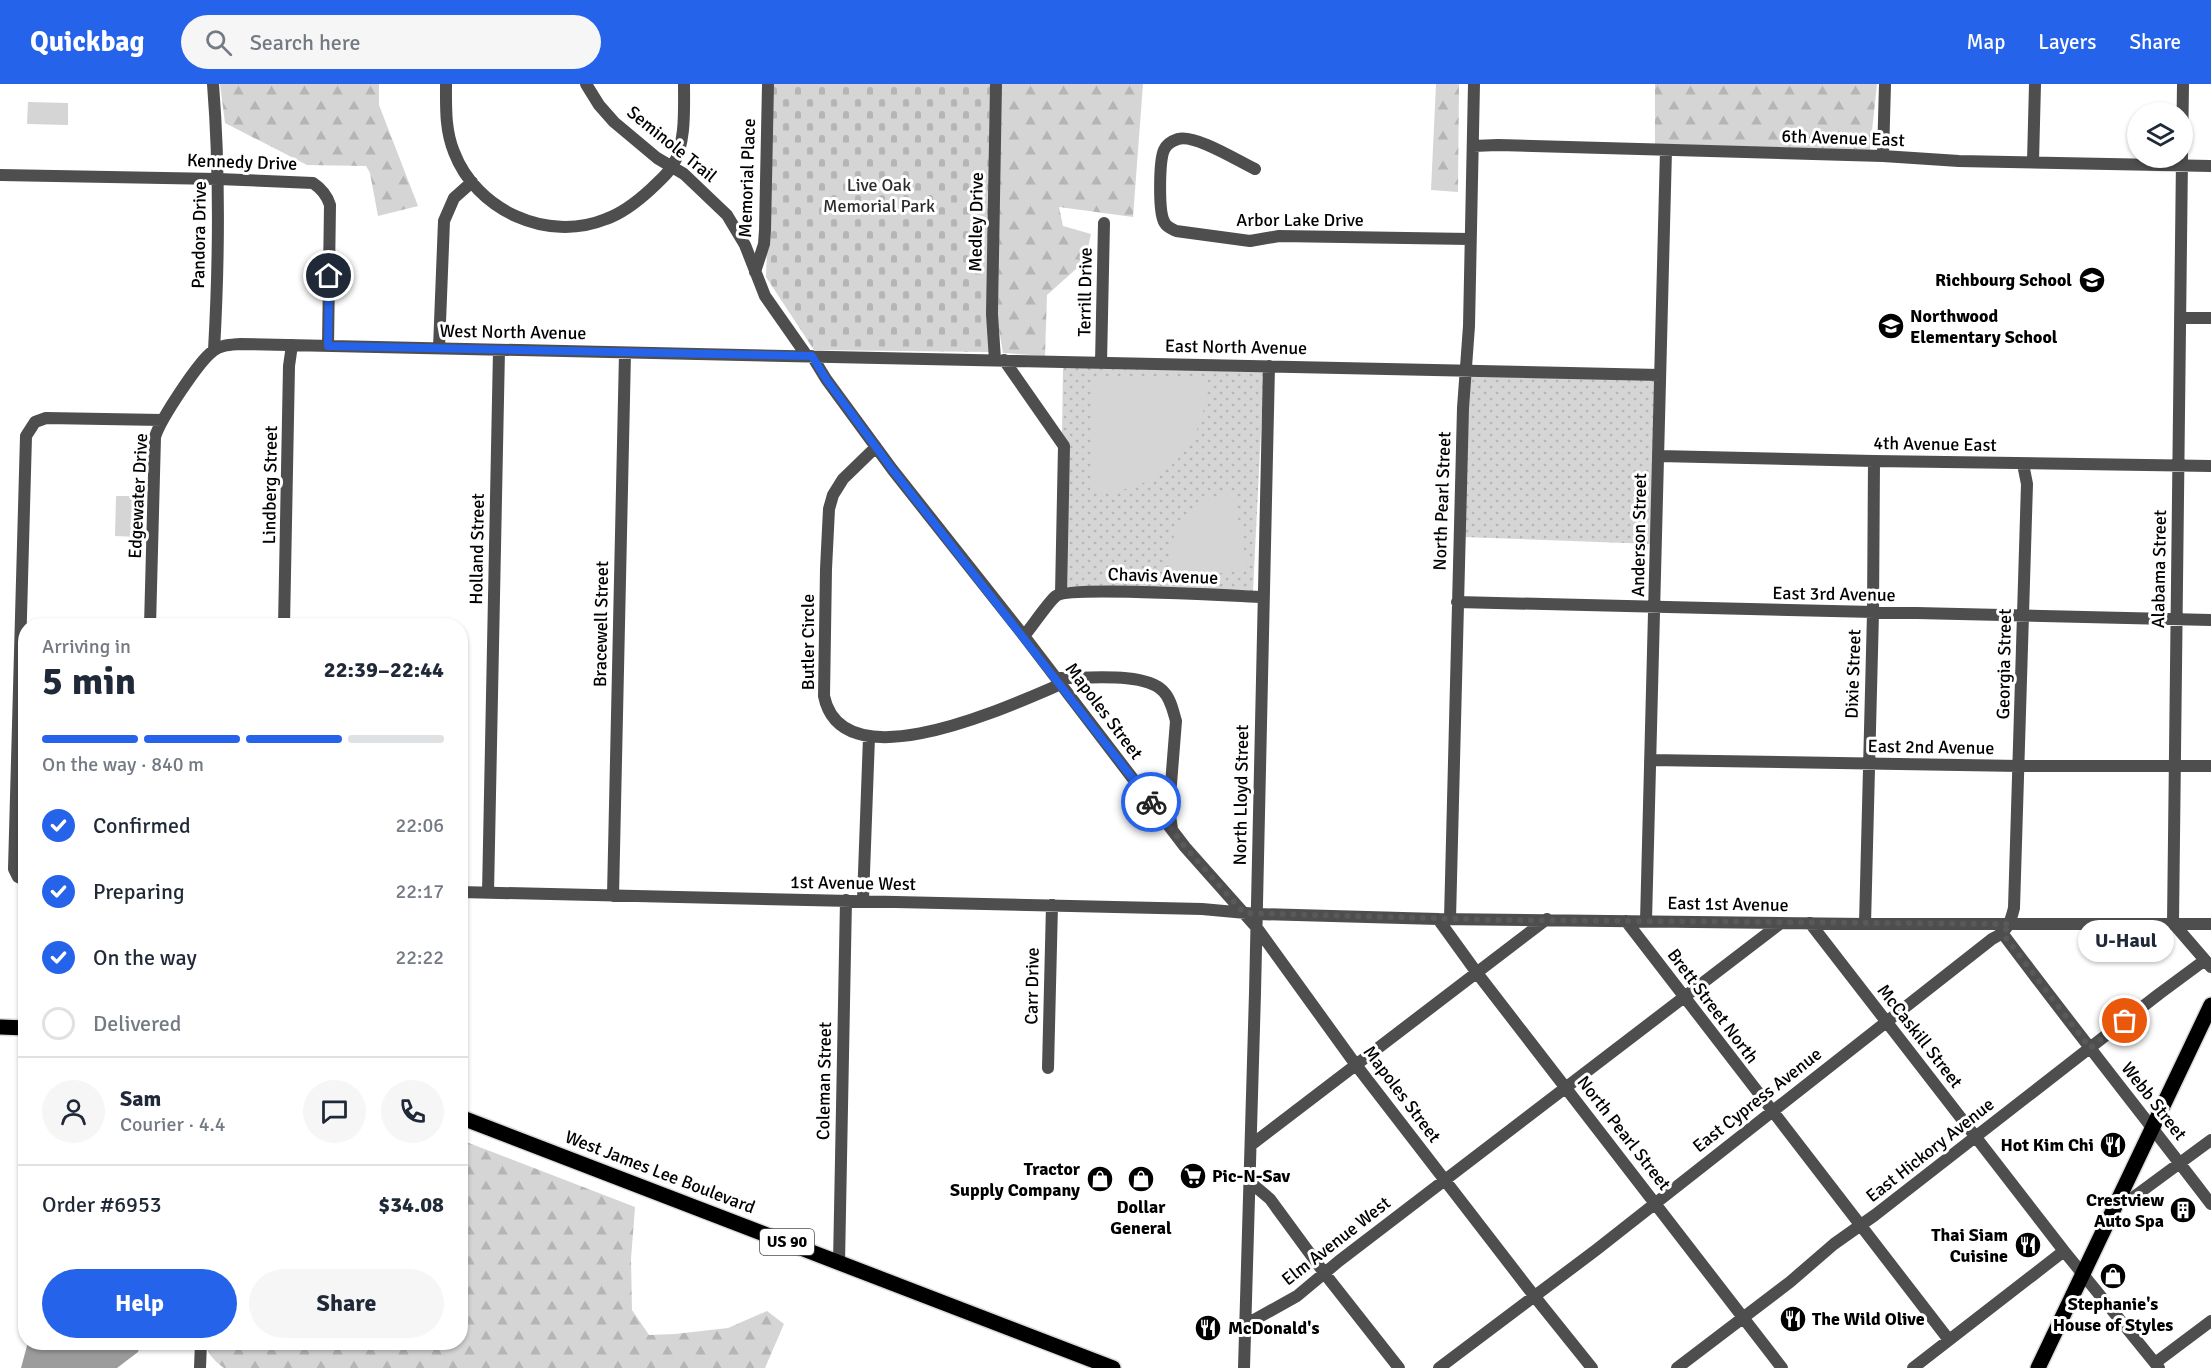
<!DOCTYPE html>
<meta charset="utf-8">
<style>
:root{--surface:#fff;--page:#f6f6f7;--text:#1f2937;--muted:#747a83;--line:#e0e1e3;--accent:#2563eb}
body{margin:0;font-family:Signika,sans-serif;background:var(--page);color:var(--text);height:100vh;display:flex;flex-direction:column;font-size:22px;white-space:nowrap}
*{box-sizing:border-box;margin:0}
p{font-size:20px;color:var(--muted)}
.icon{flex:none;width:33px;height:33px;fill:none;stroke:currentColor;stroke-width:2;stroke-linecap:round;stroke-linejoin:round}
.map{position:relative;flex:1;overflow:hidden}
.side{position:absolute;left:18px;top:534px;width:450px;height:732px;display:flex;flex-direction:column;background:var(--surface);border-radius:24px;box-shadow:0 2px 4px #0004}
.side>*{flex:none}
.tools{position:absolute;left:2127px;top:18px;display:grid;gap:12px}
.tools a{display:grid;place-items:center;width:66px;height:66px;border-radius:50%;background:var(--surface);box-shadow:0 2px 4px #0004;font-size:30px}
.pin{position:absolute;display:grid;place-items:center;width:51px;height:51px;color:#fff;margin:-26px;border:3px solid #fff;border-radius:50%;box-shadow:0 2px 6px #0007}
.courier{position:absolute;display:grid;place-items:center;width:60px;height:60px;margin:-30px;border:4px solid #2563eb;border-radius:50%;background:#fff;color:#222;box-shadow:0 2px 8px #0007}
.bubble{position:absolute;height:42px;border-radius:21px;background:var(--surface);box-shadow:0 2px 4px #0004;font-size:20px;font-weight:700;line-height:42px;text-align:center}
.overview em{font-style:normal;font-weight:700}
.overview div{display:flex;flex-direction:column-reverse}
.overview{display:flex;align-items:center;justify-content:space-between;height:102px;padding:0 24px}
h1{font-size:39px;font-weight:700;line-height:45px}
.bar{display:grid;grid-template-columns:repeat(4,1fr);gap:9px 6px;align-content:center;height:72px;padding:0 24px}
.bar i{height:8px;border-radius:4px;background:var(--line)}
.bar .selected{background:var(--accent)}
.bar p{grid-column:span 4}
.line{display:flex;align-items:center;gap:15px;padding:0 24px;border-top:2px solid var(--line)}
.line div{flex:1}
.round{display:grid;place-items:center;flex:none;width:63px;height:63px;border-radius:32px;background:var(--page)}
ol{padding:0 24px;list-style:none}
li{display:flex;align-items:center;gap:18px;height:66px}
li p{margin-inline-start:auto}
li .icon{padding:6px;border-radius:50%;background:var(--accent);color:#fff;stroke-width:4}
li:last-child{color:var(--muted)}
li i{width:33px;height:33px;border:3px solid var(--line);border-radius:50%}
.primary-button{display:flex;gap:12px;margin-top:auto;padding:12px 24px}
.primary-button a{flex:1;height:69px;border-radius:36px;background:var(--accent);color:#fff;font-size:24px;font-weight:700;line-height:69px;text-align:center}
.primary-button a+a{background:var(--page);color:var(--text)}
header{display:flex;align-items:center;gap:36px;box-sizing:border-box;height:84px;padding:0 30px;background:var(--accent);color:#fff}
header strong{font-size:28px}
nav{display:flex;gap:33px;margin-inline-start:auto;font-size:21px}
.search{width:420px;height:54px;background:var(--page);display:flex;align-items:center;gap:15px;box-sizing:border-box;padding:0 21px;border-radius:33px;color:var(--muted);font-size:22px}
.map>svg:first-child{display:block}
</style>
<header>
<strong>Quickbag</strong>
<div class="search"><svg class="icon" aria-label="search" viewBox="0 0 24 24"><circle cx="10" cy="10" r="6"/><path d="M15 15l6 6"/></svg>Search here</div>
<nav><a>Map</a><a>Layers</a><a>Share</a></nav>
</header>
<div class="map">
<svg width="2211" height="1284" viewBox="0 0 2211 1284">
<defs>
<pattern id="forest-firs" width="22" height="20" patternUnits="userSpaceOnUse" patternTransform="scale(1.5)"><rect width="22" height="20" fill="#d5d5d5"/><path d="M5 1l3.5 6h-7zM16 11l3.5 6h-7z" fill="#b5b5b5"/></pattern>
<pattern id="cemetery-stones" width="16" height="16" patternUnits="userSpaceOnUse" patternTransform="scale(1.5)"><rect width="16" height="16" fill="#d5d5d5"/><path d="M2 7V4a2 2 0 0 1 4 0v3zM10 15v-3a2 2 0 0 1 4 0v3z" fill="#b5b5b5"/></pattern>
<pattern id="park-dots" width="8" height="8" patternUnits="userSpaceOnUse" patternTransform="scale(1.5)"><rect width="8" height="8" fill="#d5d5d5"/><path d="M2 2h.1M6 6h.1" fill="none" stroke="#b5b5b5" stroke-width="1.8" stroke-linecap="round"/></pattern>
</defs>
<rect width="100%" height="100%" fill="#fff"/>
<!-- forest -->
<path fill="url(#forest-firs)" d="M220 0H379V21L418 122 378 132 370 89 366 82 307 81 225 39Z
M1000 0H1143L1133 133 1059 123 1063 142 1091 150 1085 177 1047 211 1045 272 1003 269 998 240Z
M1436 0H1459L1458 108 1431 106Z
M1655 0H1877L1870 66 1655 60Z
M461 1056 635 1123 631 1175 632 1226 649 1251 675 1250 728 1244 767 1227 784 1240 765 1284H224C217 1279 205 1268 206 1258H460Z"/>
<!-- cemetery -->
<path fill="url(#cemetery-stones)" d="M773 0H990L989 268 814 266 766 193Z"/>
<!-- park -->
<path fill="url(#park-dots)" d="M1063 283 1264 287 1253 507 1066 503 1065 354 1062 348Z
M1469 292 1656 296 1652 460 1463 453Z"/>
<!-- pitch -->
<path fill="#d5d5d5" d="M28 18 68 19V41L27 40Z
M1098 292 1208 293C1206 343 1185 384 1136 402 1122 407 1105 408 1090 409L1092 297Z
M1233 408 1247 480 1245 485 1241 487 1169 494C1169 443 1181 420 1233 408Z
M116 412H138L137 453 115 452Z"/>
<!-- water -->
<path fill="#9c9c9c" d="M28 1258H141V1259L138 1268 117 1284H21Z"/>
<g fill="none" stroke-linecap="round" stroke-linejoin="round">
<defs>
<path id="major" d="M0 943 26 944
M460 1033 1113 1284
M2038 1284 2211 921"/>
</defs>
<!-- major casing -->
<use href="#major" stroke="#dbdbdb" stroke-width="18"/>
<!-- minor -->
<path stroke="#4e4e4e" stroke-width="12" d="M213 0C220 88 219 177 214 266
M446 0C446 23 445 46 454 68 476 126 547 159 606 135 623 129 638 117 651 105 658 98 668 90 673 81 686 59 684 25 684 0
M586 0 599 21 614 38 657 74 684 90 727 131 745 161 765 212 807 272
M1473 62 1498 61 1883 72 1959 77 2211 82
M1883 72 1885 0
M2182 73 2183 0
M2182 74 2173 839 2211 883
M2033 78 2035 0
M1255 85C1238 77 1195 50 1178 55 1172 57 1166 61 1164 66 1159 77 1159 124 1163 135 1165 142 1170 144 1176 147L1250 157 1279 152 1470 155
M0 91 218 95 313 99C322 105 327 111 330 121L328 262
M755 188 764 160 765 146 768 0
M2180 234H2211
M439 264 444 137 454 114 472 98
M812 272 826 295 892 385 1024 552 1185 763 1257 844 1356 981 1535 1213 1592 1284
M995 276 992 230 996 0
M1004 276 1064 362 1061 510
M1101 279 1104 139
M876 363 843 395 833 411 829 425 826 485 824 612C842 701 1011 621 1061 600
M1659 372 1874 377 2211 382
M1457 518 2211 536
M150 542 155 353C160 336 199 277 213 267 221 261 229 261 240 260L1660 291
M284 542 289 282 292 261
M1024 552C1031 544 1049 517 1056 512 1069 502 1235 512 1263 513
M1056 594C1083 595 1144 587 1163 607 1171 615 1173 627 1176 637L1169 725 1172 745
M1650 676 2020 682H2211
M26 797 18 793 14 785 26 352 35 338 46 334 162 336
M460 808 1202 825 1257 830 1438 835 1865 840H2211
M488 809 499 266
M613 812 625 269
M863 816 869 653
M1438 835 1477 889 1782 1284
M1450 835 1463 324 1469 242 1474 0
M1626 837 1949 1256
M1646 837 1666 66
M1810 839 2064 1167 2159 1284
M1865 840 1873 529 1874 377
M2003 850C2071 941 2142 1030 2211 1120
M1048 984 1052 821
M1251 1061 1547 835
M1250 1098 1270 1115 1325 1190 1399 1284
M2121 1112 2131 1115 2211 1056
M839 1179 846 816
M1245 1241 1297 1212 1339 1177 1781 839
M2155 1279 2211 1237
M200 1284 201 1258
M1244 1284 1255 909 1269 282
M1439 1284 1596 1166 1992 855C2007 848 2010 840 2014 824L2027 400 2023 380
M1677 1284 1790 1198 1834 1160 1875 1131 2159 910 2205 876
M1913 1284 2064 1167"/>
<!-- major -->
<use href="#major" stroke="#000" stroke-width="15"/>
</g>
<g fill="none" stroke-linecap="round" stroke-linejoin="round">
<!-- done -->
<path stroke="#595959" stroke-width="6" stroke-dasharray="0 10.8" d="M1151 718 1185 763 1244 829 1498 836 2010 840 2003 850 2090 964 2125 937"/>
<!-- route -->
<path stroke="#2563eb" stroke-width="8" d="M329 192 328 262 812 272 826 295 892 385 1151 718"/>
</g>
<!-- icons -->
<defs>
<symbol id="school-disc" viewBox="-11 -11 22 22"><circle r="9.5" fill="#000" stroke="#fff"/><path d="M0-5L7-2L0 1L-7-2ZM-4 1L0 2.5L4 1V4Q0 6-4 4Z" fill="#fff"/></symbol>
<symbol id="restaurant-disc" viewBox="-11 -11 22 22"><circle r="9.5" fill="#000" stroke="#fff"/><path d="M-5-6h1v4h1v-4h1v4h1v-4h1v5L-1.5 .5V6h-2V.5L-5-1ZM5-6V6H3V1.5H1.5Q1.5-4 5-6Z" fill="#fff"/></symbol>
<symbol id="supermarket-disc" viewBox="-11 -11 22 22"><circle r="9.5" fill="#000" stroke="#fff"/><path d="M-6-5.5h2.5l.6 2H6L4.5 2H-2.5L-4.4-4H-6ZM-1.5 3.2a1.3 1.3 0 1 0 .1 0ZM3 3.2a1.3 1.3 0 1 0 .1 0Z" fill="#fff"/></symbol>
<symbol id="shop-disc" viewBox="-11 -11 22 22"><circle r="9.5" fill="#000" stroke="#fff"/><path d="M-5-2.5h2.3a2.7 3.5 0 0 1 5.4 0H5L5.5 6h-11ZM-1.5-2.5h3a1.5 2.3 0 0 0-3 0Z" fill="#fff"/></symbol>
<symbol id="building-disc" viewBox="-11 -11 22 22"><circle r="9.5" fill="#000" stroke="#fff"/><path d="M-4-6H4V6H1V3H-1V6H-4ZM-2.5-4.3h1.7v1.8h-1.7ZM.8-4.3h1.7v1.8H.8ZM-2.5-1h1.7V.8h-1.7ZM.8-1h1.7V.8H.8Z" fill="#fff"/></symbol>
</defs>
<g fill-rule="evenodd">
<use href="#school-disc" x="2077" y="181" width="30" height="30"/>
<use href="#school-disc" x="1876" y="227" width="30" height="30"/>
<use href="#restaurant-disc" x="2098" y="1046" width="30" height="30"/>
<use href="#supermarket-disc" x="1178" y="1077" width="30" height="30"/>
<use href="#shop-disc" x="1085" y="1080" width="30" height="30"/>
<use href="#shop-disc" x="1126" y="1080" width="30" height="30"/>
<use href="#building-disc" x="2168" y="1111" width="30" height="30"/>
<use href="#restaurant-disc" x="2013" y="1146" width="30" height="30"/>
<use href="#shop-disc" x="2098" y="1177" width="30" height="30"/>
<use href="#restaurant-disc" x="1778" y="1220" width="30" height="30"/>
<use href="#restaurant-disc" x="1193" y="1229" width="30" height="30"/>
</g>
<g text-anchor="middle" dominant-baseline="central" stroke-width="6" stroke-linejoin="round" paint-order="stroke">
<!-- shield labels -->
<rect fill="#fff" stroke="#4c4c4c" stroke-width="1.5" x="760" y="1145" width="54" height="26" rx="4.5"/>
<g font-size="16" font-weight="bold" fill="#000">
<text x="787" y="1158">US 90</text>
</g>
<!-- street labels -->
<g font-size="18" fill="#000" stroke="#fff">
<text transform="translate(1843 54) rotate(2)">6th Avenue East</text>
<text transform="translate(672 60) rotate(39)">Seminole Trail</text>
<text transform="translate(242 78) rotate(2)">Kennedy Drive</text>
<text transform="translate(747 94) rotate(-88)">Memorial Place</text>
<text x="1300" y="136">Arbor Lake Drive</text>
<text transform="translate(976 138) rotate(-89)">Medley Drive</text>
<text transform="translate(199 151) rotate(-89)">Pandora Drive</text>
<text transform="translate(1085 208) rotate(-89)">Terrill Drive</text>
<text transform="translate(513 248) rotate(1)">West North Avenue</text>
<text transform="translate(1236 263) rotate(1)">East North Avenue</text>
<text transform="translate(1935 360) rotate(1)">4th Avenue East</text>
<text transform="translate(270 401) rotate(-89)">Lindberg Street</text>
<text transform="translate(138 412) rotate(-87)">Edgewater Drive</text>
<text transform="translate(1442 417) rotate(-88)">North Pearl Street</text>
<text transform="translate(1639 451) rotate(-89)">Anderson Street</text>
<text transform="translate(477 465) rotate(-89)">Holland Street</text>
<text transform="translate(2159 485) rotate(-89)">Alabama Street</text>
<text transform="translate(1163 492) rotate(2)">Chavis Avenue</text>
<text transform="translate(1834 510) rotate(1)">East 3rd Avenue</text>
<text transform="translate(601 540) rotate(-89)">Bracewell Street</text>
<text transform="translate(808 558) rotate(-90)">Butler Circle</text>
<text transform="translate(2004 580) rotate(-89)">Georgia Street</text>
<text transform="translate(1853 590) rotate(-88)">Dixie Street</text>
<text transform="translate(1104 627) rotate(53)">Mapoles Street</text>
<text transform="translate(1931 663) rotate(1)">East 2nd Avenue</text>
<text transform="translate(1241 711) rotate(-89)">North Lloyd Street</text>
<text transform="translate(853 799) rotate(1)">1st Avenue West</text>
<text transform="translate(1728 820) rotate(1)">East 1st Avenue</text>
<text transform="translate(1032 902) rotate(-89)">Carr Drive</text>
<text transform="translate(1713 922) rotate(53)">Brett Street North</text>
<text transform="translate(1920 952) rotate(52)">McCaskill Street</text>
<text transform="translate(824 997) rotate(-89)">Coleman Street</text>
<text transform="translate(1402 1010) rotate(53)">Mapoles Street</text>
<text transform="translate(1757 1016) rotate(-38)">East Cypress Avenue</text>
<text transform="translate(2154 1017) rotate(52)">Webb Street</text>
<text transform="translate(1624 1049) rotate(52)">North Pearl Street</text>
<text transform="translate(1930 1066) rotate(-38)">East Hickory Avenue</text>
<text transform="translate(660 1088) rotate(21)">West James Lee Boulevard</text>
<text transform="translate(1336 1157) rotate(-38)">Elm Avenue West</text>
</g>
<!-- park labels -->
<g font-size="18" fill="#2c2c2c" stroke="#fff">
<text x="879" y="101">Live Oak<tspan x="879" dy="21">Memorial Park</tspan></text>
</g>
<!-- poi labels -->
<g font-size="18" font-weight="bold" fill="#000" stroke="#fff" text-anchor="end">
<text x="2072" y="196">Richbourg School</text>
<text x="1910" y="232" text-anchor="start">Northwood<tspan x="1910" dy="21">Elementary School</tspan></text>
<text x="2094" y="1061">Hot Kim Chi</text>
<text x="1080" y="1085">Tractor<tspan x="1080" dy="21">Supply Company</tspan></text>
<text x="1212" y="1092" text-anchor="start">Pic-N-Sav</text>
<text x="2164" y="1116">Crestview<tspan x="2164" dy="21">Auto Spa</tspan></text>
<text x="1141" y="1123" text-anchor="middle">Dollar<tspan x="1141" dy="21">General</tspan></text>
<text x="2008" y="1151">Thai Siam<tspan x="2008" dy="21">Cuisine</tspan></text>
<text x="2113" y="1220" text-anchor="middle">Stephanie's<tspan x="2113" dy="21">House of Styles</tspan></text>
<text x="1812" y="1235" text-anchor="start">The Wild Olive</text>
<text x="1228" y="1244" text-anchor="start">McDonald's</text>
</g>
</g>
</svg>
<div class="tools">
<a><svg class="icon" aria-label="layers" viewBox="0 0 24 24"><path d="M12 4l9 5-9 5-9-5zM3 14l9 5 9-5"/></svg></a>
</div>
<div class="pin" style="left:2125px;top:937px;background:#ea580c"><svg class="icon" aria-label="bag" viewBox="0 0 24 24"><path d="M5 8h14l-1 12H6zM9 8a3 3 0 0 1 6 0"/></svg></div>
<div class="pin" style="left:329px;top:192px;background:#1f2937"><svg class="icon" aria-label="home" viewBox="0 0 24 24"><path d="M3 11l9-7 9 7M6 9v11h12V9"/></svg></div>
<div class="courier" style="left:1151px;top:718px"><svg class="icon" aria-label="bike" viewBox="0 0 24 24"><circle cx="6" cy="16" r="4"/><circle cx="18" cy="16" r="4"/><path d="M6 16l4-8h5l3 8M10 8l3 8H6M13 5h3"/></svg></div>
<div class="bubble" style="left:2078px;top:836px;width:96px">U-Haul</div>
<section class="side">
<div class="overview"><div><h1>5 min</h1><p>Arriving in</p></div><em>22:39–22:44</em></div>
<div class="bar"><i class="selected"></i><i class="selected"></i><i class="selected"></i><i></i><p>On the way · 840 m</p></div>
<ol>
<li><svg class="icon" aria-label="check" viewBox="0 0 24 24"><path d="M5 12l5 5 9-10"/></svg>Confirmed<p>22:06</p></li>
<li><svg class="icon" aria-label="check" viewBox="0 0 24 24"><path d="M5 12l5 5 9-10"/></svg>Preparing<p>22:17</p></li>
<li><svg class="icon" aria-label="check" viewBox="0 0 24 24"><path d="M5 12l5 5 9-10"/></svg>On the way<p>22:22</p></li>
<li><i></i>Delivered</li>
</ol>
<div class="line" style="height:108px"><a class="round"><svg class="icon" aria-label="person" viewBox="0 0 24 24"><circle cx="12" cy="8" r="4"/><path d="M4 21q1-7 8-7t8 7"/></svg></a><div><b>Sam</b><p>Courier · 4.4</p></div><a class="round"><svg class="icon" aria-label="chat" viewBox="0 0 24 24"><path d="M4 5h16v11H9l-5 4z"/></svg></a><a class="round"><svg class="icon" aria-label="phone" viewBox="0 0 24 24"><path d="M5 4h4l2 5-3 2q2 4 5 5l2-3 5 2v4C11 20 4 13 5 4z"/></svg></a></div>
<div class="line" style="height:78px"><div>Order #6953</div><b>$34.08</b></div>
<div class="primary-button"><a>Help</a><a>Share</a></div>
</section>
</div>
